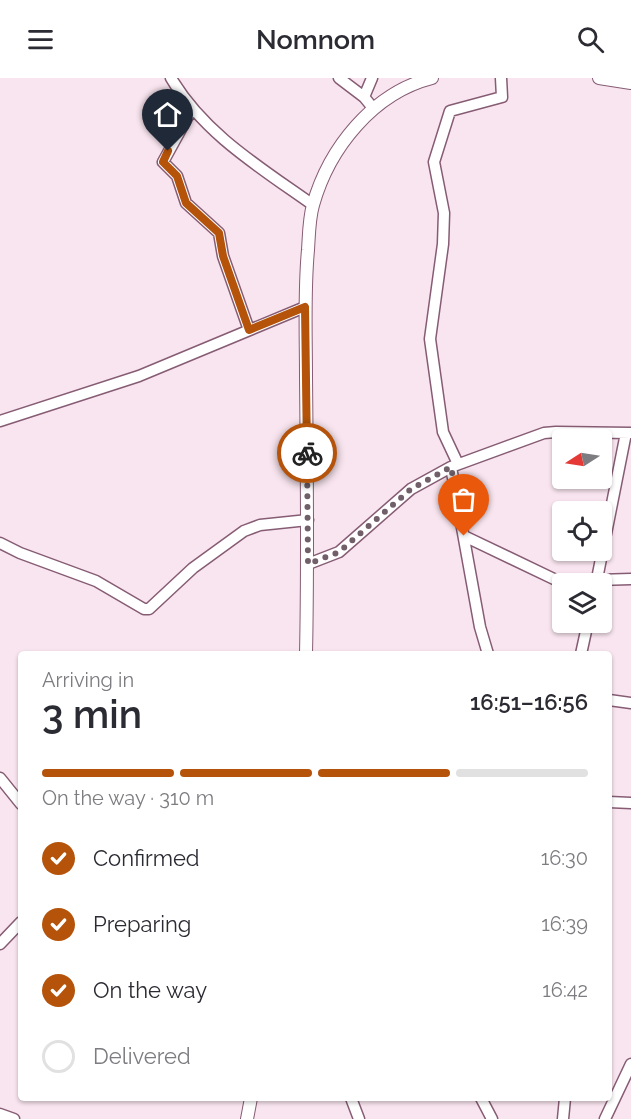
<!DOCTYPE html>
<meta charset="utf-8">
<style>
:root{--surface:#fff;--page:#f7f7f7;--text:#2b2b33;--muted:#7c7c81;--line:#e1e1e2;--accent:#b45309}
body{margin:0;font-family:Raleway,sans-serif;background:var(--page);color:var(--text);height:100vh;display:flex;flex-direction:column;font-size:22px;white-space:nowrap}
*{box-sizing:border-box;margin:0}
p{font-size:20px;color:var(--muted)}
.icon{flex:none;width:33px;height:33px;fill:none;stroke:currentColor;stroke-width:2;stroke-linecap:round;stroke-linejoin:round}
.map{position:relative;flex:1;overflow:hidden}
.details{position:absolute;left:18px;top:573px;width:594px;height:450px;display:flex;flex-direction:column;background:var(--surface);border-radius:6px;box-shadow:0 2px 4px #0004}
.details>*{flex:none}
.needle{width:39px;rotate:258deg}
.fabs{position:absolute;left:552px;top:351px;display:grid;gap:12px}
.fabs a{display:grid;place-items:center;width:60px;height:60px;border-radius:6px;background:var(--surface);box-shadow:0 2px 4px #0004;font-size:30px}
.pin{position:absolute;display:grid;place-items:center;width:51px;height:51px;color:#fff;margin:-62px -26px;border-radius:50% 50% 50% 0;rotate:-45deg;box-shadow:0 0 6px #0007}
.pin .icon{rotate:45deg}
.courier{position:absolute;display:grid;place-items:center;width:60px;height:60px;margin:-30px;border:4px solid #b45309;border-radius:50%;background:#fff;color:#222;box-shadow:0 2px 8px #0007}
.headline em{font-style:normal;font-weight:600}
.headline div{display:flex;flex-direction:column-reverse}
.headline{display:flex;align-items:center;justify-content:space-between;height:102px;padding:0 24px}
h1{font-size:39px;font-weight:600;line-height:45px}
.bar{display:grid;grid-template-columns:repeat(4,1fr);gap:9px 6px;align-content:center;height:72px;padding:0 24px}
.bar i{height:8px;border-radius:4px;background:var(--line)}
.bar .selected{background:var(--accent)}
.bar p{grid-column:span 4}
ol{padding:0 24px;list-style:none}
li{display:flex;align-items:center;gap:18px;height:66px}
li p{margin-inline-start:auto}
li .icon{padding:6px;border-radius:50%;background:var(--accent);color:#fff;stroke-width:4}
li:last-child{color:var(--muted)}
li i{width:33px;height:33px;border:3px solid var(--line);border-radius:50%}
header{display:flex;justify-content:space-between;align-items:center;height:78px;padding:0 24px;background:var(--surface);font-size:27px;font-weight:600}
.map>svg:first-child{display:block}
</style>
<header><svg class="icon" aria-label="menu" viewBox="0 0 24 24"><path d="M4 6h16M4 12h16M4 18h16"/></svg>Nomnom<svg class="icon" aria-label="search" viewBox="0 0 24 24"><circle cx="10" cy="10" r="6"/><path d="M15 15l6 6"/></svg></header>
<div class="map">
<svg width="631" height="1041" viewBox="0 0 631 1041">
<rect width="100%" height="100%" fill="#f9e5ef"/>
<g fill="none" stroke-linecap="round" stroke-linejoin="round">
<defs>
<path id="minor" d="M171 0C204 56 261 90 313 127
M339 0 364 19 373 30
M364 19 372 0
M192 31 163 84 177 98 186 125 219 155 223 178 249 252
M0 343 139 298 305 229
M458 386 443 354 430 261 443 166 444 135 434 84 450 33 502 19 501 0
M451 389 480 549 488 576
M464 458 556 502 577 506
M0 465 20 475 96 503 144 531H149L193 490 244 453 260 447 308 442
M308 486 339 474 411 411 451 389 544 355 556 354 631 355
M597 502 631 501
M596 506 626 355
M581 576 588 544
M609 622 631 625
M0 700 21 726
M609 724 631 725
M0 866 21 844
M351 1020 359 1041
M481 1020 492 1041
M0 1036 14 1041
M563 1041 565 1020
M605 1041 631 986"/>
<path id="major" d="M599 0 631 5
M306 576C308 484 307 392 306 299 306 257 304 214 308 172 309 157 309 141 313 127 329 70 373 15 432 0
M247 1041 251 1020"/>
</defs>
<!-- minor casing -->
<use href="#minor" stroke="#865c74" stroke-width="13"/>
<!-- major casing -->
<use href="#major" stroke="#865c74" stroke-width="14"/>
<!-- minor -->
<use href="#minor" stroke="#fff" stroke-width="10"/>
<!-- major -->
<use href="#major" stroke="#fff" stroke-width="12"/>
</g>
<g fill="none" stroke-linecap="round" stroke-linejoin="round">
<!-- done -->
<path stroke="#715f69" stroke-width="6" stroke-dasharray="0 10.8" d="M307 375 308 486 339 474 411 411 451 389 464 458"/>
<!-- route -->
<path stroke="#b45309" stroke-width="8" d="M168 73 163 84 177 98 186 125 219 155 223 178 249 252 305 229 307 375"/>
</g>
</svg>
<div class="fabs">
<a><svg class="needle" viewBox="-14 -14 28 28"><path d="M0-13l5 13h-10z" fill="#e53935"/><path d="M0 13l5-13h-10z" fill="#7c7c81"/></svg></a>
<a><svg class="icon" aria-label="locate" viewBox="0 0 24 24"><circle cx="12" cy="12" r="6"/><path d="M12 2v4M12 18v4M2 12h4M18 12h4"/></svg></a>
<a><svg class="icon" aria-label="layers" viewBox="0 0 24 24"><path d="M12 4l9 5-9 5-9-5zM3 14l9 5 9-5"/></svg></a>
</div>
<div class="pin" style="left:464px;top:458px;background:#ea580c"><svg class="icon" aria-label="bag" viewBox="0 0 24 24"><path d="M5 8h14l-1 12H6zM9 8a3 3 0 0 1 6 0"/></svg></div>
<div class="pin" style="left:168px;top:73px;background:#1f2937"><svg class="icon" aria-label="home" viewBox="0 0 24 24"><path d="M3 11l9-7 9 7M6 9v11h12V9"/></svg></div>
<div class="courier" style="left:307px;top:375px"><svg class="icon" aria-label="bike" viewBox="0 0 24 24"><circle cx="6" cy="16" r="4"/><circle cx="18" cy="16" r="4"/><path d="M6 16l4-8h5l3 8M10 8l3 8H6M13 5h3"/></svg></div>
<section class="details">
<div class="headline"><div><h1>3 min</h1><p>Arriving in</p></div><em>16:51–16:56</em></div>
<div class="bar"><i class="selected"></i><i class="selected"></i><i class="selected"></i><i></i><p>On the way · 310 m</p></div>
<ol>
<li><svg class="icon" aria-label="check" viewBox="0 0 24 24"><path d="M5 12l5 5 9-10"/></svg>Confirmed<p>16:30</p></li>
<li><svg class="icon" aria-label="check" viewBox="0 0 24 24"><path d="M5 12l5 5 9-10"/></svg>Preparing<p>16:39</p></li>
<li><svg class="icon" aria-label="check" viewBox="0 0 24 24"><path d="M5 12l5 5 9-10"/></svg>On the way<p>16:42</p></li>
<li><i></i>Delivered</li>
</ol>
</section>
</div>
